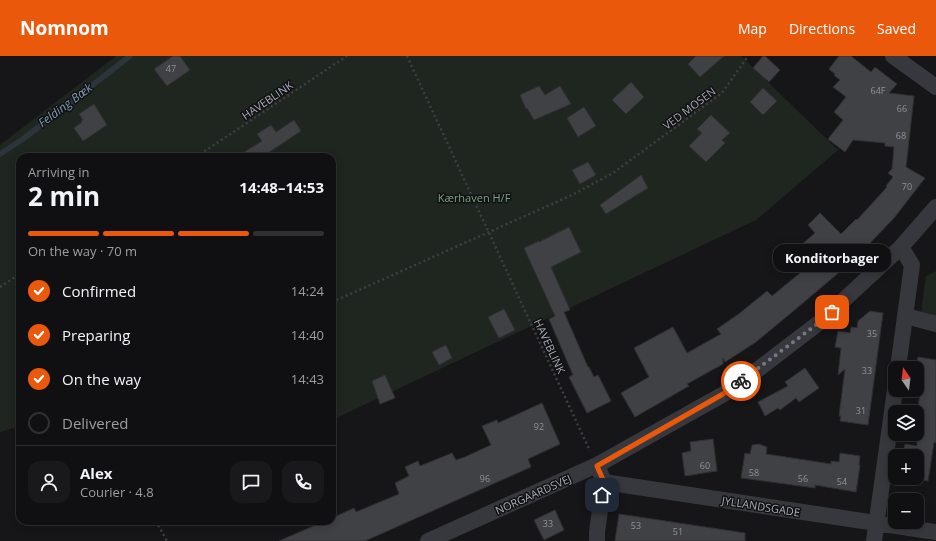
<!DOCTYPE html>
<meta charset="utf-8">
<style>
:root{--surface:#101012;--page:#19191b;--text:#f1f3f6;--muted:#9c9d9f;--line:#303032;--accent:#ea580c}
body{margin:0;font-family:"Open Sans",sans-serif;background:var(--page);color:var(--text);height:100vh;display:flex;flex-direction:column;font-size:15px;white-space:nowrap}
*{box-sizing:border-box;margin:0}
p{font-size:13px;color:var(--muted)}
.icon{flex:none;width:22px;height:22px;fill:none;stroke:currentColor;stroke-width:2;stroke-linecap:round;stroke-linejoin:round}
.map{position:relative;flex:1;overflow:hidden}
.sheet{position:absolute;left:16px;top:97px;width:320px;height:372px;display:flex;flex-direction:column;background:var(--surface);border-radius:12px;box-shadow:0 2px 10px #0003,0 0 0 1px var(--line)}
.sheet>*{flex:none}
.needle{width:26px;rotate:346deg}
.tools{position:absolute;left:888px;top:305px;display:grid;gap:8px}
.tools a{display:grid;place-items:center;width:36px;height:36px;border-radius:8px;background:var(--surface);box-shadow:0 2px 10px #0003,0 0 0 1px var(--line);font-size:20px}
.pin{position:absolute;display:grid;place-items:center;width:34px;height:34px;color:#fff;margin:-17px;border-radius:8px;box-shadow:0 2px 6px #0006}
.courier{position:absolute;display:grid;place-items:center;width:40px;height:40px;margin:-20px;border:3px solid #ea580c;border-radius:50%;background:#fff;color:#222;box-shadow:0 1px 5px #0007}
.bubble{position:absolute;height:28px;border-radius:12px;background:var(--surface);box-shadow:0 2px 10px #0003,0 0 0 1px var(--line);font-size:13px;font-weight:700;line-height:28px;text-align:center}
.overview em{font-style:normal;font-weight:700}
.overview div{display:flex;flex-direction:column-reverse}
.overview{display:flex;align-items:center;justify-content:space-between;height:68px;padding:0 12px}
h1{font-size:26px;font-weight:700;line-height:30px}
.bar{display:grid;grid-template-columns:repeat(4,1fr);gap:6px 4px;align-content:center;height:48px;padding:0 12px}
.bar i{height:5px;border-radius:3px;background:var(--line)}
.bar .current{background:var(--accent)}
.bar p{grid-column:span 4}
.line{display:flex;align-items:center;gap:10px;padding:0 12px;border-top:1px solid var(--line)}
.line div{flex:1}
.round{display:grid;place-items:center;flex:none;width:42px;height:42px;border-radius:12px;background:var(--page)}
ol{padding:0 12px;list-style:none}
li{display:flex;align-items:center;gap:12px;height:44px}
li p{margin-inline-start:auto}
li .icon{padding:4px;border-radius:50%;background:var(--accent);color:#fff;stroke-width:4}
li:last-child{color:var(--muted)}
li i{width:22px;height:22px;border:2px solid var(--line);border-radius:50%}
header{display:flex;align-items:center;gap:24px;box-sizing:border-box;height:56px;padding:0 20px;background:var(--accent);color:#fff}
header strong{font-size:19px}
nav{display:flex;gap:22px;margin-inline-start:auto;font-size:14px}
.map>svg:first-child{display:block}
</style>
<header>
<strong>Nomnom</strong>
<nav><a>Map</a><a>Directions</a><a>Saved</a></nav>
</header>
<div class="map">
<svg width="936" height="485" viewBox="0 0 936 485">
<rect width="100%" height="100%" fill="#161618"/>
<!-- green -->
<path fill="#1e261f" d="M116 0H741L838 94 756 164 332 364V101H20V370L0 376V89Z
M936 215V262L921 256 926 220Z"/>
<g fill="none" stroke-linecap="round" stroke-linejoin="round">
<!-- stream -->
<path stroke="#2c353c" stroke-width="5.5" d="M0 98 23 83 130 0"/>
</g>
<!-- building -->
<path fill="#404145" stroke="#303034" d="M173 0H180L190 14 167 30 154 13Z
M696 0H724L700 21 688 8Z
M763 0H765L780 14 769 26 753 12Z
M839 0H851L871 16 875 11 897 28 889 37 914 40 906 111 925 122 894 162 871 186 856 202 797 252 756 286 725 306 723 302V308L687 328 689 330 635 361 621 337 649 321 634 292 673 271 687 297 721 278 717 273 740 257 767 235 772 240 800 217 786 202 815 177 808 169 820 157 841 178 856 163 857 164 887 131 886 130 893 121 888 117 892 113 894 91 885 90V87L853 84 845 96 828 83 843 64 834 56 846 41 833 31 840 24 834 19 835 18 829 13Z
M631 26 644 41 626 58 612 44Z
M539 30 545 39 560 30 571 48 534 64 527 52 526 53 520 39Z
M763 32 777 45 763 59 750 46Z
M94 48 107 69 83 85 74 72 82 66 81 65 83 64 79 58Z
M584 51 596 70 578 81 567 62Z
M711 59 730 77 722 84 725 87 706 106 689 90 702 77 697 73Z
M294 64 301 75 262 101H236L262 85 257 78 271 69 276 76Z
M588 106 596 119 580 128 572 114Z
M641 119 648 132 606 158 600 149Z
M569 171 581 196 551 211 570 254 564 256 588 311H589L594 321 598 319 611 345 587 357 569 321 573 319 549 263 555 260 524 192 539 185V186Z
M504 253 515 274 499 282 488 261Z
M870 255 883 257 868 369 840 365 841 360H839L845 313 838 319 841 292 835 291 838 275 850 277 851 271 857 272 858 265Z
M446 289 452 302 439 309 432 296Z
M918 301 936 304V387L934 386 928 425 908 422H917V400H903L905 388 917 390V358L920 337 912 336V334H917V312H916Z
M805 312 819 332 799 346 796 342 780 354 778 352 765 360 758 346 788 330 785 326Z
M385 319 395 342 380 348 372 325Z
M542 347 560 388 528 403 531 411 365 485H279L325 465H332V462L354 452 356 456 399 438 395 427 409 420 405 411 418 405 420 410 452 397 456 404 465 401 491 389 482 370 497 364 498 367Z
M713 383 717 415 685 420 682 397 691 395 690 386Z
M759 388 767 391 766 398 831 408V405L839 406 840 397 860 400 859 409H860L856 436 815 429V432L741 422 745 397 750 398 752 389Z
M555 454 564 474 544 484 534 464Z
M619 458 745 477V485H615Z"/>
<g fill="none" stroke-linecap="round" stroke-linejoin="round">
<!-- path -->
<path stroke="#3d3f44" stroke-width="2.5" stroke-dasharray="2 3" stroke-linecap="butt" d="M407 0 590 395
M196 101 347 0
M16 221 20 227
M0 231 20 218
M332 246 570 140 613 117 722 37 748 0
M156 465 167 485"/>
<!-- minor -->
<path stroke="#37383d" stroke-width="16" d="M893 0 936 31
M906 260 936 268
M898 312 912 209 901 191
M597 409 604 426 936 476
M428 485 597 409 731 334 820 266 901 191 936 151
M597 485V476L604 426
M874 485 895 334"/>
</g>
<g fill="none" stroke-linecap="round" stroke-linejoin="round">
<!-- done -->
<path stroke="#757880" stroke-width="4" stroke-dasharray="0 7.2" d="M741 325 820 266 832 256"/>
<!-- route -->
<path stroke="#ea580c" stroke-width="5" d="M602 439 604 426 597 410 730 334 741 325"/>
</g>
<g text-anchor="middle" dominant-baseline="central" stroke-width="3" stroke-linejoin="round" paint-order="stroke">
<!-- number labels -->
<g font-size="9" fill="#8e929b">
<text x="171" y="12">47</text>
<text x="878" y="34">64F</text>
<text x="902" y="52">66</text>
<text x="901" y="79">68</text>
<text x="907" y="130">70</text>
<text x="872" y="277">35</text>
<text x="867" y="314">33</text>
<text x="861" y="354">31</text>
<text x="539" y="370">92</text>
<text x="705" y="409">60</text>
<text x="754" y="416">58</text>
<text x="485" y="422">96</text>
<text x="803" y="422">56</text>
<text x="842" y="425">54</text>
<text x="548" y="467">33</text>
<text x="636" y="469">53</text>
<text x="678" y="475">51</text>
</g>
<!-- street labels -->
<g font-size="11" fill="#a8adb8" stroke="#111113">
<text transform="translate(267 44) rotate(-34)">HAVEBLINK</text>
<text transform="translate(689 52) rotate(-37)">VED MOSEN</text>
<text transform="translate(550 290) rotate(65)">HAVEBLINK</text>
<text transform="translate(533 438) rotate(-24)">NORGAARDSVEJ</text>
<text transform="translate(761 450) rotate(9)">JYLLANDSGADE</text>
</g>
<!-- park labels -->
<g font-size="11" fill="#7fa381" stroke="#111113">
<text x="474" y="141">Kærhaven H/F</text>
</g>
<!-- water labels -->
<g font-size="12" font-style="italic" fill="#7f9bb3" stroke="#111113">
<text transform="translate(65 49) rotate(-37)">Felding Bæk</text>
</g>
</g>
</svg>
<div class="tools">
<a><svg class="needle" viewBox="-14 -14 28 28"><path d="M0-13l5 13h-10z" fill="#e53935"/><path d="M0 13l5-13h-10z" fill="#9c9d9f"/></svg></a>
<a><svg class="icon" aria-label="layers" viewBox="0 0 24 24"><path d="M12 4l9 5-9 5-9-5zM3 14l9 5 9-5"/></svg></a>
<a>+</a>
<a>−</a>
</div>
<div class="pin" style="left:832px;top:256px;background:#ea580c"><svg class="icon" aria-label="bag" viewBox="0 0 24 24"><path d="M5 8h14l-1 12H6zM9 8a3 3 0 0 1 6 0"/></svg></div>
<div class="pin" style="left:602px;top:439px;background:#1f2937"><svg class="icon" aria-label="home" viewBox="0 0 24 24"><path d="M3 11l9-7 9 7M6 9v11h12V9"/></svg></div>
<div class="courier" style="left:741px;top:325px"><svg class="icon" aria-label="bike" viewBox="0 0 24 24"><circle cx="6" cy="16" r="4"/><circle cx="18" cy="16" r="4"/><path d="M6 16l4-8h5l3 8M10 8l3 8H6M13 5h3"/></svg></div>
<div class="bubble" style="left:773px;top:188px;width:118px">Konditorbager</div>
<section class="sheet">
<div class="overview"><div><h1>2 min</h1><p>Arriving in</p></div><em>14:48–14:53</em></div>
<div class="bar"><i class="current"></i><i class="current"></i><i class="current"></i><i></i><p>On the way · 70 m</p></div>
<ol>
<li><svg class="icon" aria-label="check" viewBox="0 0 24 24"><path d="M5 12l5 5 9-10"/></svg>Confirmed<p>14:24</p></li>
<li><svg class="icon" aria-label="check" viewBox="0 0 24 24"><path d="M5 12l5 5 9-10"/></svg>Preparing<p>14:40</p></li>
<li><svg class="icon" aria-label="check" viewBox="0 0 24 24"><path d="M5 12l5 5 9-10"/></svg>On the way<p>14:43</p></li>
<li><i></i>Delivered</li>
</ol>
<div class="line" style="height:72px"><a class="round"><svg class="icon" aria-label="person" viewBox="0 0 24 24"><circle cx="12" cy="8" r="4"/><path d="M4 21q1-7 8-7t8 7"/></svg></a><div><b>Alex</b><p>Courier · 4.8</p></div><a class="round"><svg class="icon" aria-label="chat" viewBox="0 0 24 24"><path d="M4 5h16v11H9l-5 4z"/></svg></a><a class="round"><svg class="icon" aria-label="phone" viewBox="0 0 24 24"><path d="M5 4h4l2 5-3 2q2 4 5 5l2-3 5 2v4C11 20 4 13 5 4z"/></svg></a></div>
</section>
</div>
